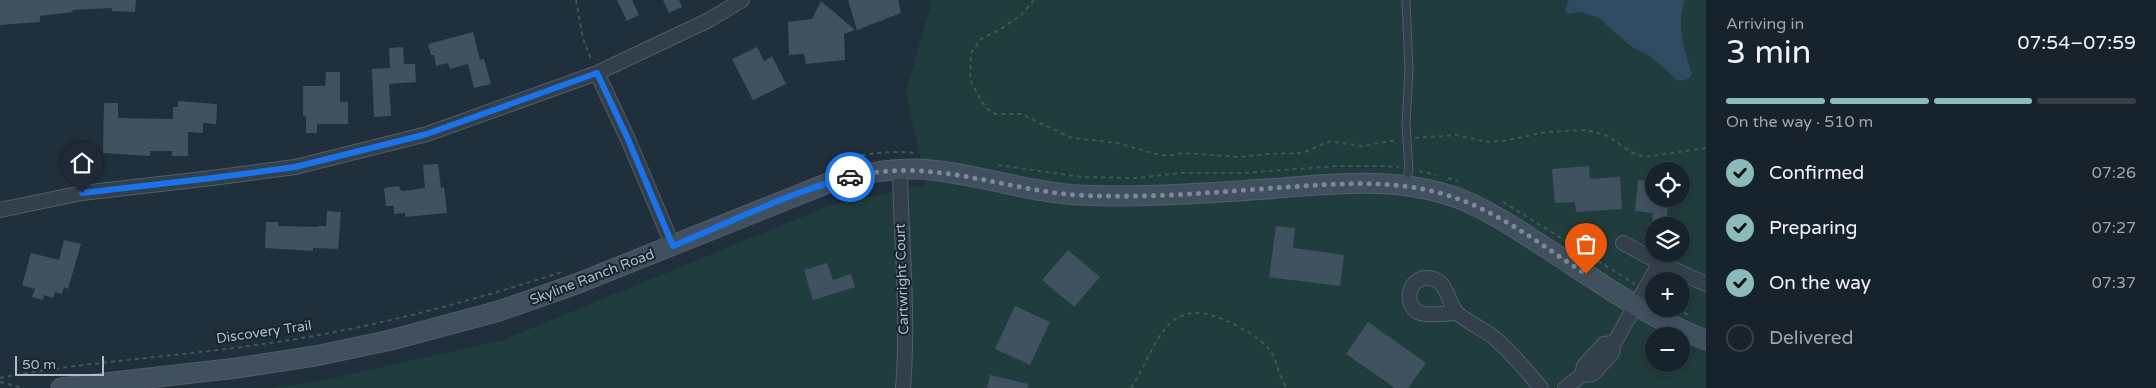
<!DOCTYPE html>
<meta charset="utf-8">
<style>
:root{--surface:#17232c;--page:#202b34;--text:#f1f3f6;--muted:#9ea4a9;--line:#364048;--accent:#8bbbb9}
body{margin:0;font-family:"Varela Round",sans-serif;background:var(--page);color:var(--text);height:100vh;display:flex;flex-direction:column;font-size:19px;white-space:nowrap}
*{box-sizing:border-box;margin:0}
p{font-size:16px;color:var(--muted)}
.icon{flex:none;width:28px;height:28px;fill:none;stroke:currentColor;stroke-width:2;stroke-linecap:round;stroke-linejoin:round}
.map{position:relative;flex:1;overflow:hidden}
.sheet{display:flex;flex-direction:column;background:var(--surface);width:450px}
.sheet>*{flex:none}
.fabs{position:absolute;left:1645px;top:162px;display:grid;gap:10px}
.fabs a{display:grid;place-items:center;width:45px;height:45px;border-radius:50%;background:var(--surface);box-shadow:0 2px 8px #0003,0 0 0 1px var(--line);font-size:25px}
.scale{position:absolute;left:15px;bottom:12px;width:89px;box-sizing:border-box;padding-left:5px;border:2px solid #aebbc8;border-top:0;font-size:14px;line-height:18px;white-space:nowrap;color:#aebbc8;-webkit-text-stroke:4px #182530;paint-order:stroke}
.pin{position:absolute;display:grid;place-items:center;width:42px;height:42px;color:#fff;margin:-51px -21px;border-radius:50% 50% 50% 0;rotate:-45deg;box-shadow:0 0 5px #0007}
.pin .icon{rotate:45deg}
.courier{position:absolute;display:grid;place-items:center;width:50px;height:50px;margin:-25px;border:4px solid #1a73e8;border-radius:50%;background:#fff;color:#222;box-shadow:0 1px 6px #0007}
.overview em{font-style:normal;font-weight:600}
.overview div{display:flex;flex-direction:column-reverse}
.overview{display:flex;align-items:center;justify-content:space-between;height:85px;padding:0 20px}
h1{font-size:32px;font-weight:600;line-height:38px}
.bar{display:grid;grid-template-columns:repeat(4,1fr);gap:8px 5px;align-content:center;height:60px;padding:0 20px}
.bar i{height:6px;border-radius:4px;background:var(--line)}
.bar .selected{background:var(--accent)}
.bar p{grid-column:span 4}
ol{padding:0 20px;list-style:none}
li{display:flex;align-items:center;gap:15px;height:55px}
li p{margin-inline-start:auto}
li .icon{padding:5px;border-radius:50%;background:var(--accent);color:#111;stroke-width:4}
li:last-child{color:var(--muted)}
li i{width:28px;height:28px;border:2px solid var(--line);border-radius:50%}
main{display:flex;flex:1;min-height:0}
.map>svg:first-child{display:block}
</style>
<main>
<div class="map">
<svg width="1706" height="388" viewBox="0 0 1706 388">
<rect width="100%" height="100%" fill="#1f2f3b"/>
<!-- green -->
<path fill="#213c3c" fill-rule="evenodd" d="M932 0H1706V388H269L315 382 503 340 831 205 926 185 906 91ZM1654 171H1681V199H1654ZM1654 226H1681V254H1654ZM1654 281H1681V309H1654ZM1654 336H1681V364H1654Z"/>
<!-- water -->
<path fill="#2f4b62" d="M1569 0H1685C1676 25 1684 49 1692 74 1689 80 1684 81 1677 80L1650 56 1633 48 1599 18 1581 12 1567 14 1565 9Z"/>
<!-- building -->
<path fill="#405260" d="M0 0H136L135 12 112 11V8L72 10 73 12 40 16V22L0 25Z
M617 0H632L639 15 627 21Z
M663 0H679L682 7 669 13Z
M848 0H898L901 13 857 30Z
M821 1 855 30 844 34 845 60 806 64 804 54 789 55 788 22 812 19Z
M473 32 480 60 484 59 491 84 474 88 468 64 450 69 448 63 436 66 434 55H431L428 44Z
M403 47 404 64H415L416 82 389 84 391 116 374 117 372 69 390 68 389 48Z
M757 47 764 61 772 56 786 84 753 100 732 59Z
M326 72H340V102H348V124H317V133H306V116H303V86H325Z
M178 101 217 104 216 124 203 123V133L188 132V156H172V151H150V156L103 153 104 103H118V118L173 119V107H178Z
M438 164 441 188 444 187 447 213 405 217V213L394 214V206H386L384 188 399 186 400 190 404 191 425 188 423 165Z
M1589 166 1590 179 1620 177 1622 209 1576 212 1575 202 1555 203 1552 169Z
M1638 180 1654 182V199H1669L1666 226H1652L1653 213 1635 211Z
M327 211 341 212 338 249 313 248V251L265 248 266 222H278V226L318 227V226H326Z
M1276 226 1295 228 1293 248 1344 255 1340 286 1269 277Z
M64 240 81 244 68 289 64 287 62 294 55 292 53 298 44 295 43 300 32 297 35 289 22 285 31 253 59 260Z
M1068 250 1100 277 1074 307 1042 280Z
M827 263 833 280 851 274 855 287 813 300 804 270Z
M1015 306 1050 322 1030 365 995 349Z
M1368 322 1426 363 1408 388H1395L1346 354Z
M990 375 1028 384 1027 388H987Z"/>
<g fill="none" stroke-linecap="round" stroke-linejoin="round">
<defs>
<path id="lane" d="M1406 0 1409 70 1406 124 1409 169 1406 185"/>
<path id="street" d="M900 170C901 242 909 316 903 388
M0 210 82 193 212 178 295 167 427 134 597 73
M1623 243 1660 263 1706 284
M673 246 627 137 597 73 709 20 742 0
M1456 312C1448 314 1425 316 1418 312 1404 304 1408 280 1425 278 1447 277 1446 298 1456 312 1460 317 1483 330 1491 335 1510 351 1525 369 1541 388
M1582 375 1584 366 1604 344 1614 343
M1565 388 1582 375 1593 374 1612 353 1614 343 1660 263"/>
<path id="secondary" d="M61 388 237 368 315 356 391 340 499 311 576 284 833 181C862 174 890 168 919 169 972 172 1025 192 1078 195 1141 198 1205 193 1267 189 1333 184 1400 175 1463 200 1491 212 1517 229 1543 246 1595 279 1647 318 1706 340"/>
</defs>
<!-- lane casing -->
<use href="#lane" stroke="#515e69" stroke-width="9"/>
<!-- street casing -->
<use href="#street" stroke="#515e69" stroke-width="16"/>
<!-- secondary casing -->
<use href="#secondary" stroke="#515e69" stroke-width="21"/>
<!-- path -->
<path stroke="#3f5958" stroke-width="2" stroke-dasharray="4 4" stroke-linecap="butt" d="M576 0 583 39 592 61
M1034 0 1020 16 999 30 981 39 971 53 970 80 982 102 990 111 996 114H1021L1072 138 1118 143 1152 153 1167 156 1183 153 1240 157 1267 154 1303 153 1330 141 1361 146 1398 140
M1415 138 1456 135 1488 142 1503 141 1546 132 1587 130 1608 136 1631 152 1644 157 1706 148
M831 165C857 154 886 150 914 153
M998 165 1082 177 1135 178 1182 173H1242L1337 166H1386L1399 167
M1419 171 1436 175
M1448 178 1458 181
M1503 202 1635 284
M1677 309 1690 316
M0 378C87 361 176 357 263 344 364 330 465 303 562 272
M0 382 24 388
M1131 388C1157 349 1164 293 1224 320 1239 326 1259 337 1269 349 1278 360 1278 377 1287 388"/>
<!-- lane -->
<use href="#lane" stroke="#33404b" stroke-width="7"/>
<!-- street -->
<use href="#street" stroke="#33404b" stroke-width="14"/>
<!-- secondary -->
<use href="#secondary" stroke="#41505f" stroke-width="19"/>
</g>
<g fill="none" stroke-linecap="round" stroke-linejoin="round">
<!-- done -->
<path stroke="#7c8a97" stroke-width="5" stroke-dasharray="0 9" d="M850 177C931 157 998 189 1077 195 1146 199 1218 192 1287 187 1339 184 1389 179 1439 193 1494 207 1539 244 1586 274"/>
<!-- route -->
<path stroke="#1a73e8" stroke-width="6" d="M82 193 212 178 295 167 427 134 597 73 627 137 673 246C731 222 789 192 850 177"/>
</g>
<g text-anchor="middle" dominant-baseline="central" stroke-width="4" stroke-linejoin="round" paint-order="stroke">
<!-- street labels -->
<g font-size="14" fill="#aebbc8" stroke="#182530">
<text transform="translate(592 277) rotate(-21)">Skyline Ranch Road</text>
<text transform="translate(902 279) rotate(-92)">Cartwright Court</text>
<text transform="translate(264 332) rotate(-8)">Discovery Trail</text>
</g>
</g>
</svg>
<div class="fabs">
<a><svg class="icon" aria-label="locate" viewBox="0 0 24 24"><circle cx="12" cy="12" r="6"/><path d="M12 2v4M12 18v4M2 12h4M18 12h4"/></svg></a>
<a><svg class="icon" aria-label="layers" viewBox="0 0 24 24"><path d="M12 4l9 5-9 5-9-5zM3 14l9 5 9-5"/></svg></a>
<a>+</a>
<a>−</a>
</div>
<div class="scale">50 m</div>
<div class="pin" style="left:1586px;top:274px;background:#ea580c"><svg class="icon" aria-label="bag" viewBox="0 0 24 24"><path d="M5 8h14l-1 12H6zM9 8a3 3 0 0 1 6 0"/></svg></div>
<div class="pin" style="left:82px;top:193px;background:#1f2937"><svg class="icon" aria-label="home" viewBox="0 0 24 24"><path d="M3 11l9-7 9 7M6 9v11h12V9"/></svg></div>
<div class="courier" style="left:850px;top:177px"><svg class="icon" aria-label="car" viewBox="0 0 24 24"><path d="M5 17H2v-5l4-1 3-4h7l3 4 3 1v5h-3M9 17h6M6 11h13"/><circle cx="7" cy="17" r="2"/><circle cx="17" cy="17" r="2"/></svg></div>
</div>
<section class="sheet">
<div class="overview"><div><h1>3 min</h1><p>Arriving in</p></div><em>07:54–07:59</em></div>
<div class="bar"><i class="selected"></i><i class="selected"></i><i class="selected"></i><i></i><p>On the way · 510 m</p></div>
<ol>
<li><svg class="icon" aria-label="check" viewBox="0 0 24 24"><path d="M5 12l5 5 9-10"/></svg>Confirmed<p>07:26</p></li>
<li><svg class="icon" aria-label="check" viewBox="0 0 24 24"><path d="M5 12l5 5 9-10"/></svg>Preparing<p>07:27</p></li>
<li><svg class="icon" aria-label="check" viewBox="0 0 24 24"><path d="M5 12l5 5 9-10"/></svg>On the way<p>07:37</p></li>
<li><i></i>Delivered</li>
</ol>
</section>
</main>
